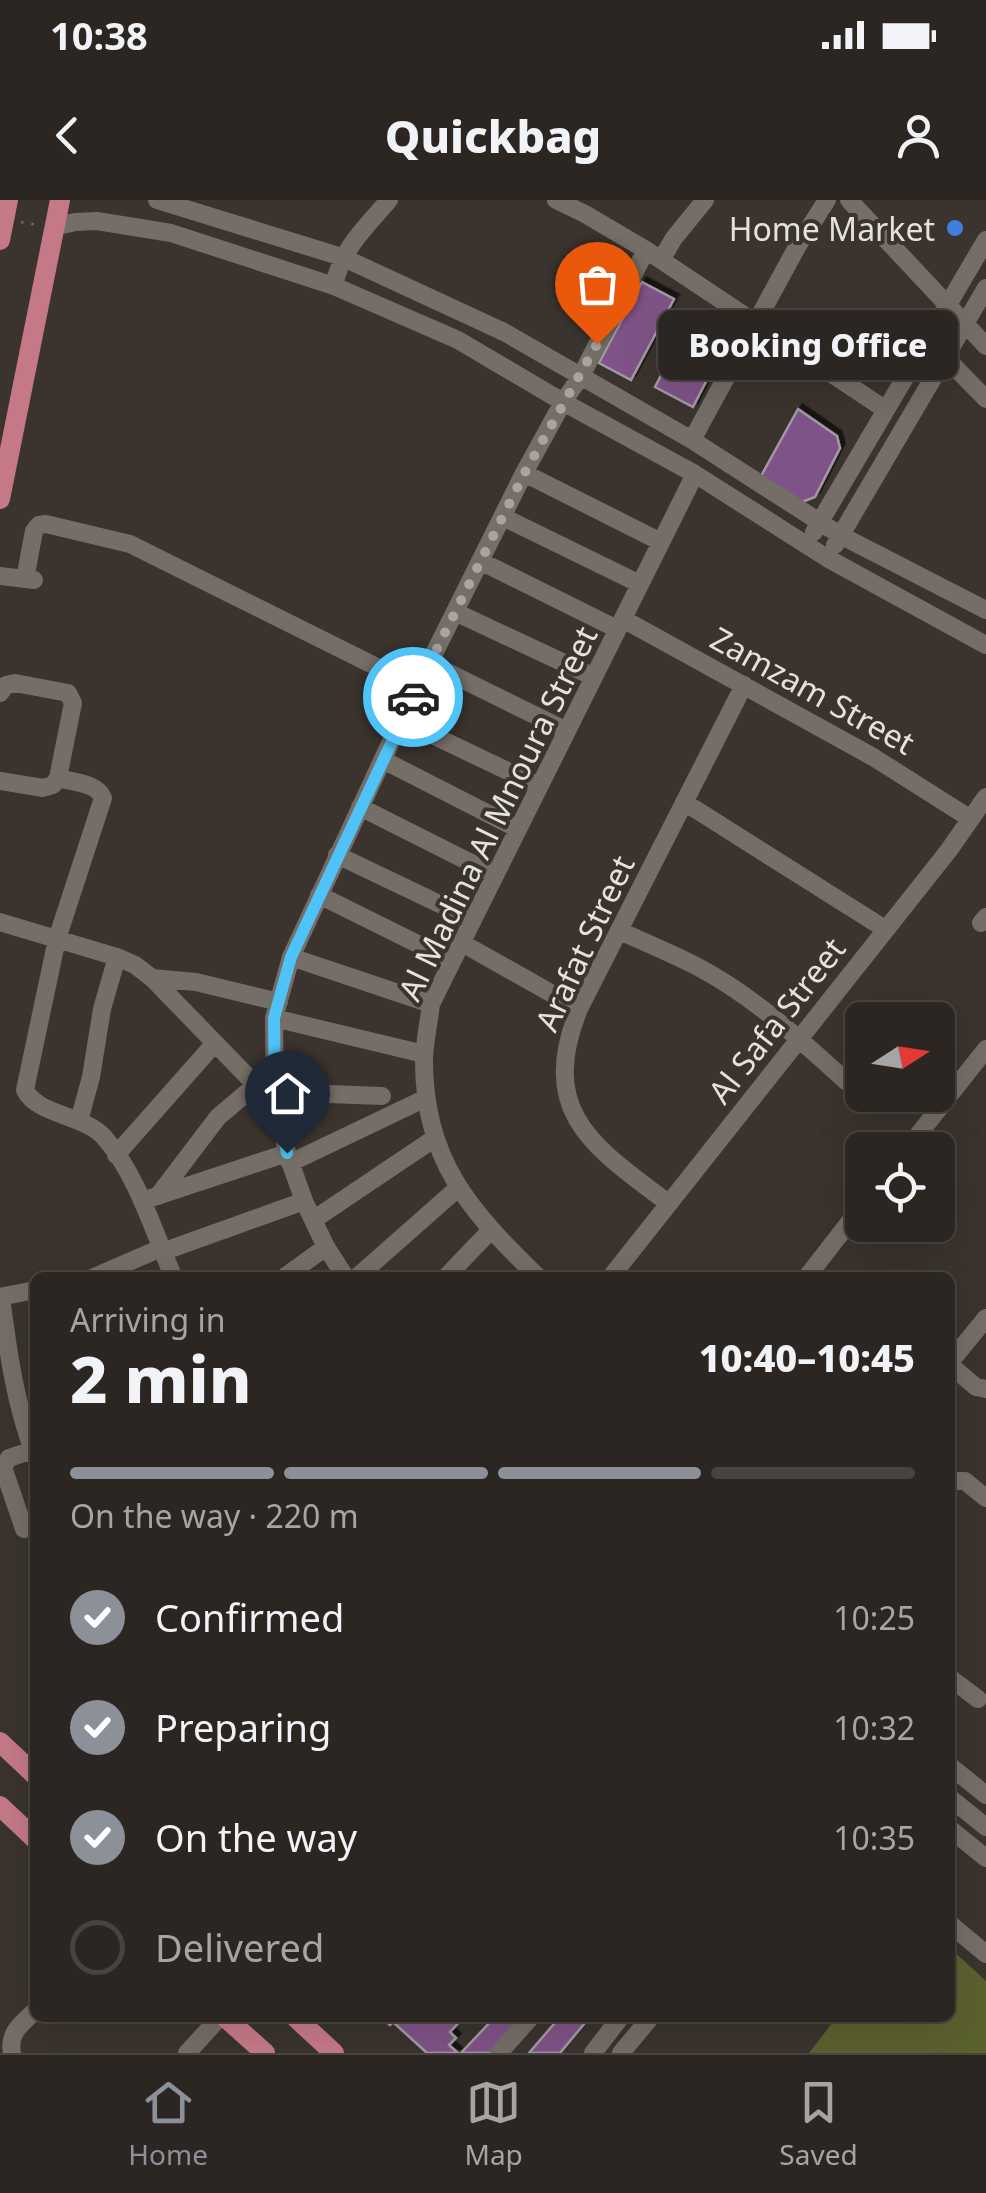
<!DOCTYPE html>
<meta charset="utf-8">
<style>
:root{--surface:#2c2622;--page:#38322f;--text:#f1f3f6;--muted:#a6a5a5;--line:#484340;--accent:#8c9099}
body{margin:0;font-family:"Noto Sans",sans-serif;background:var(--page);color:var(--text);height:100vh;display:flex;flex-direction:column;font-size:38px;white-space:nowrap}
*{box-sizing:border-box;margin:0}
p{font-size:32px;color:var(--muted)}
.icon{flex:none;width:55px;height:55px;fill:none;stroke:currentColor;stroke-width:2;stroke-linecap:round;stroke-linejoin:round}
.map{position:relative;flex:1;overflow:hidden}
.details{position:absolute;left:30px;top:1072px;width:925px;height:750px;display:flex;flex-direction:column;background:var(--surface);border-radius:15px;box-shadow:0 10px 40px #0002,0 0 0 2px var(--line)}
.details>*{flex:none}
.needle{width:65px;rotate:78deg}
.buttons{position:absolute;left:845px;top:802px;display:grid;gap:20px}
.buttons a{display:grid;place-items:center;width:110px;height:110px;border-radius:15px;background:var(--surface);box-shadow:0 10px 40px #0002,0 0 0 2px var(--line);font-size:50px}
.pin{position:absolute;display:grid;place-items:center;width:85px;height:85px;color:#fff;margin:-102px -42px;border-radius:50% 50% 50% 0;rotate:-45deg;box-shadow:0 0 10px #0007}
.pin .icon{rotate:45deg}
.courier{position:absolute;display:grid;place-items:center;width:100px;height:100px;margin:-50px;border:8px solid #4fc3f7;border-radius:50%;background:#fff;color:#222;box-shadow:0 2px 12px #0007}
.bubble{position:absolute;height:70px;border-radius:15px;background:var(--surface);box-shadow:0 10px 40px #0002,0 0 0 2px var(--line);font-size:32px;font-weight:800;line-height:70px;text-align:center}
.summary em{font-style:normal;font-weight:800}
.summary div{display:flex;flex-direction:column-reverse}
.summary{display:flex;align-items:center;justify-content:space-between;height:170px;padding:0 40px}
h1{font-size:65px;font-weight:800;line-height:75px}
.bar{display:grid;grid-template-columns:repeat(4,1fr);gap:15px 10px;align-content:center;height:120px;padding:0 40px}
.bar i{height:12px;border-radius:8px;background:var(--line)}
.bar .on{background:var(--accent)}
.bar p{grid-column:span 4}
ol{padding:0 40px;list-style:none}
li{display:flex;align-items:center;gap:30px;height:110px}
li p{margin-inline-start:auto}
li .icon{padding:10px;border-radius:50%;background:var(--accent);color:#fff;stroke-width:4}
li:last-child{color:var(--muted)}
li i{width:55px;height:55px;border:5px solid var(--line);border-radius:50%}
.status{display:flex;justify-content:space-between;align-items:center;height:70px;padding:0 50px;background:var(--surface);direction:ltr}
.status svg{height:28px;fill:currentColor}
header{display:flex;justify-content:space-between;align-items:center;height:130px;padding:0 40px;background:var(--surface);font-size:45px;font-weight:800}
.tabs{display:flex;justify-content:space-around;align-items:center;height:140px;border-top:2px solid var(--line);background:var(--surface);font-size:28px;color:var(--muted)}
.tabs a{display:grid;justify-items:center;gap:5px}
.tabs .on{color:var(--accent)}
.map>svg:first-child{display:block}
</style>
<div class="status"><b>10:38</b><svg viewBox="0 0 49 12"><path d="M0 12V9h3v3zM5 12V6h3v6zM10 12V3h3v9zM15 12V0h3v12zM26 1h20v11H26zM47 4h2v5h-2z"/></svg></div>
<header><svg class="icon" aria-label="back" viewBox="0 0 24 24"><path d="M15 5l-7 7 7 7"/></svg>Quickbag<svg class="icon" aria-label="person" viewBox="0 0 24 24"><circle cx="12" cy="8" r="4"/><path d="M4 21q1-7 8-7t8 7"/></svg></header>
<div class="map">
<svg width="986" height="1853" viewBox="0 0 986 1853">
<defs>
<filter id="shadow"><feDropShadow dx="4.5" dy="-4.5" stdDeviation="0" flood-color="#0009"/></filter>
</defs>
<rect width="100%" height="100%" fill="#3a332e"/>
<!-- green -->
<path fill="#5b612d" d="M950 1748 986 1781V1853H809L836 1818H950Z"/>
<!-- building -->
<path fill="#7f5387" stroke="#a19aa2" stroke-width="2.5" filter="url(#shadow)" d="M642 82 674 99 631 180 599 163Z
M678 142 716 162 693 207 655 187Z
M798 209 837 236 840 248 815 297 802 302 761 276Z
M382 1818H463L450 1832 456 1838 449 1845 458 1853H427L393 1822 390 1825Z
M494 1818H525L492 1853H461Z
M559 1818H589L560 1853H529Z"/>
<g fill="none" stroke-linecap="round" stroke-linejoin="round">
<!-- path -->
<path stroke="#716b66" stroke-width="2.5" stroke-dasharray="2.5 8" stroke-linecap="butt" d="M21 22 38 25"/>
<!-- minor -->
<path stroke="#756e67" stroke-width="18" d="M157 0 342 57 504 132 692 240 840 335 986 410
M556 0 585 14 646 50 886 210
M849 0 986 146
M54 27 75 22 97 21 171 33 334 86 458 140 563 202 695 274 827 358 986 445
M661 60 674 38 705 0
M334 86C341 49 366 27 389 0
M938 150 986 199
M692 240 797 47 827 0
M524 273 661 342
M503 317 640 384
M814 332 986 40
M835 345 986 88
M480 361 617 429
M0 376 34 380
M25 379 34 331 39 325 46 324 130 344 393 475
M455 412 594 477
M623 419 873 557 971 619
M429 463 567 531
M0 493 6 485 15 483 68 493 73 503 58 578 53 585 43 588 0 581
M401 520 539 586
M383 560 518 629
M58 578C73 582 97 583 103 598L57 739 25 890C37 915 84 915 104 937 138 976 153 1031 174 1078
M684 602 885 729
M360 607 495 675
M337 655 473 720
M319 695 452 761
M0 722 117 757 135 765 152 778 278 908
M981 723 986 717
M620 731C646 743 673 754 698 767 753 796 801 840 847 882
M462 743 579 809
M291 757 431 804
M152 778 196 782 279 802
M274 818 424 854
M275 892 382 896
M79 921 91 877 102 809 117 757
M906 950 986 849
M116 955 215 843
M290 963 426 898
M158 996 218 917 256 885
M142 1001 287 953
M668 1003C594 947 537 913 579 809L744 485
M313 1020 435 938
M162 1052 304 1001
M92 1078 161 1048
M283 1078 326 1047
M346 1078 326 1047 304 1001 287 953 275 892 274 818 291 757 401 520 524 273 563 202 581 176 646 50
M356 1078 458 988
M445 1078 491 1030
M539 1078C470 1011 423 960 424 858 425 840 429 821 431 804L695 274
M610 1078 949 650 986 597
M806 1078 862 1006
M0 1097 35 1090
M1 1097C8 1151 15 1204 35 1256
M950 1162 986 1118
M950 1165 976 1187 986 1189
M950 1278 955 1281H965L986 1298
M24 1329 3 1267 9 1258 33 1250
M950 1478 978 1499
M950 1566 986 1595
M950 1598 986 1627
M950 1629 986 1658
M950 1724 986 1754
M12 1853C8 1833 21 1824 35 1811
M187 1853 219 1818
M499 1853 530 1818
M593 1853 620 1818
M621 1853 650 1818"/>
<!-- major -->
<path stroke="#c57987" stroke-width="20" d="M0 40 8 0
M0 299 60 0
M0 1542 35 1575
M0 1606 35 1639
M226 1818 265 1853
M296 1818 334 1853"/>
</g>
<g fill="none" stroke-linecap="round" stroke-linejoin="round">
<!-- done -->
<path stroke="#a9a4a0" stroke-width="10" stroke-dasharray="0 18" d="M413 497 524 274 597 144"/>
<!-- route -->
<path stroke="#4fc3f7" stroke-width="12" d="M287 953 275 892 274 818 291 757 413 497"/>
</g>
<!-- markers -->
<circle fill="#3f7fe0" stroke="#3a332e" stroke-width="4" cx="955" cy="28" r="10"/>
<g text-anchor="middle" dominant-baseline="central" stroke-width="8" stroke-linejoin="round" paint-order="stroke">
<!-- poi labels -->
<g font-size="32" fill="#e5e1dd" stroke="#3a332e" text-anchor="end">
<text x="935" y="28">Home Market</text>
</g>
<!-- street labels -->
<g font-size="32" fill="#e5e1dd" stroke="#3a332e">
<text transform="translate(813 490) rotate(29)">Zamzam Street</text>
<text transform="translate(497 613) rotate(-64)">Al Madina Al Mnoura Street</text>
<text transform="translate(584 743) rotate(-65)">Arafat Street</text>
<text transform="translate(776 820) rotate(-52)">Al Safa Street</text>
</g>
</g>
</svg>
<div class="buttons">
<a><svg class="needle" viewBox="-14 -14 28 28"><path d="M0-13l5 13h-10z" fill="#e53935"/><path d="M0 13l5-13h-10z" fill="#a6a5a5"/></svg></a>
<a><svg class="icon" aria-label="locate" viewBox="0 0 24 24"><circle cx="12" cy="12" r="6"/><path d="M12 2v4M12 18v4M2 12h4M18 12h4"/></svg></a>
</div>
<div class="pin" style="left:597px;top:144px;background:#ea580c"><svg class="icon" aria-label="bag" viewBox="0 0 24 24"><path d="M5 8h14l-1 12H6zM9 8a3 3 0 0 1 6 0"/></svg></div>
<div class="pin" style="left:287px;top:953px;background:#1f2937"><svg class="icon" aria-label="home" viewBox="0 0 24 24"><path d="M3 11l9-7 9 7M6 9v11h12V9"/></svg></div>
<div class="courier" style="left:413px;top:497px"><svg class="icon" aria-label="car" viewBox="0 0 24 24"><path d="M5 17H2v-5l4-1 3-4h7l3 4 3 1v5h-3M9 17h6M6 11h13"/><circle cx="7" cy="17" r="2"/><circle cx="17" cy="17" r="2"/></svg></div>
<div class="bubble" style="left:658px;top:110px;width:300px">Booking Office</div>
<section class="details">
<div class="summary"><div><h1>2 min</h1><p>Arriving in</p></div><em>10:40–10:45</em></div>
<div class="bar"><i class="on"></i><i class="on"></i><i class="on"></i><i></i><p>On the way · 220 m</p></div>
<ol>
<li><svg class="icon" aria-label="check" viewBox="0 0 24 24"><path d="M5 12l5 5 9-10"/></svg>Confirmed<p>10:25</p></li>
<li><svg class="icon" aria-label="check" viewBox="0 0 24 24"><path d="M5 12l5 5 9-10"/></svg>Preparing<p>10:32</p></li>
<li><svg class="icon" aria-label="check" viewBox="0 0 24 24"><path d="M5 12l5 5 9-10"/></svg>On the way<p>10:35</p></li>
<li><i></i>Delivered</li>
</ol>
</section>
</div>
<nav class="tabs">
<a class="on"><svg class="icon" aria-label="home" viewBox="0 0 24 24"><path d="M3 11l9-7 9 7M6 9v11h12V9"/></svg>Home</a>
<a><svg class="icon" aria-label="map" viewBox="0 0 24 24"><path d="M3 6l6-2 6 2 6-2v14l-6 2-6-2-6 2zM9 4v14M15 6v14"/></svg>Map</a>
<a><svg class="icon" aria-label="saved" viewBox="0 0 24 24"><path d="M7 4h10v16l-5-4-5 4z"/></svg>Saved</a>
</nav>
